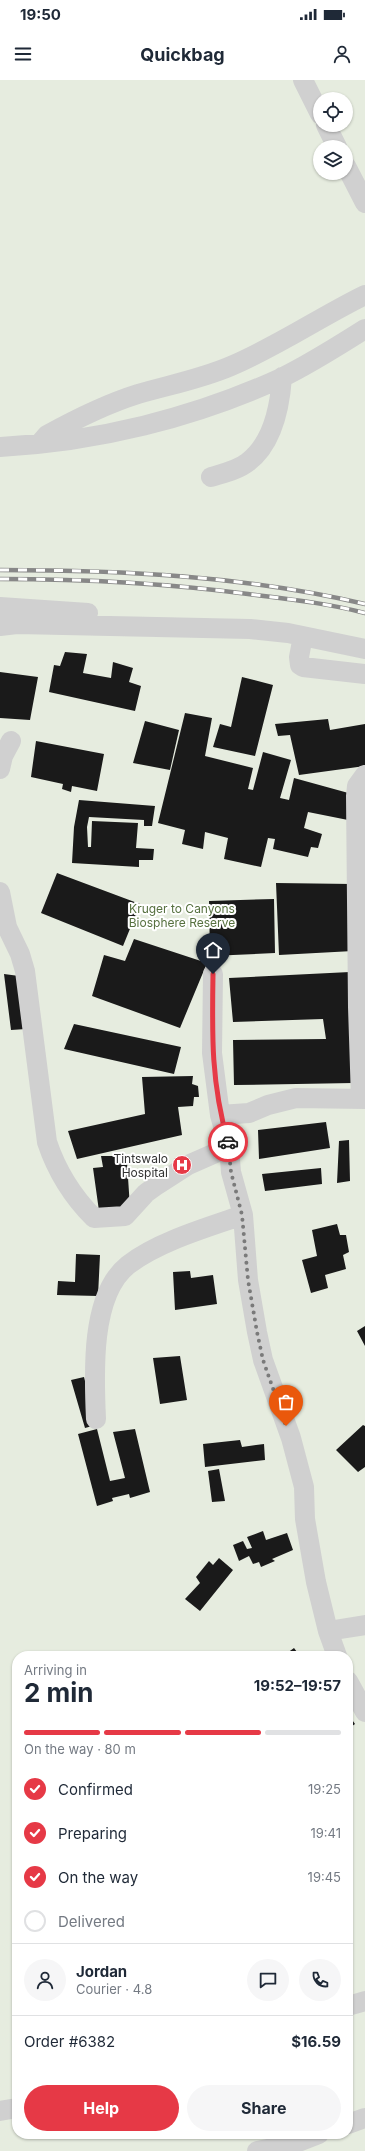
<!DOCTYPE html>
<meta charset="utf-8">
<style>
:root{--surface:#fff;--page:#f6f6f7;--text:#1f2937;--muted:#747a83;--line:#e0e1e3;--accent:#e63946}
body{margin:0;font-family:Inter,sans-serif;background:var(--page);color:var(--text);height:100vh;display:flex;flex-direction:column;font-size:15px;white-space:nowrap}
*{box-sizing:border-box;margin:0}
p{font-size:13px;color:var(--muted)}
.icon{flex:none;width:22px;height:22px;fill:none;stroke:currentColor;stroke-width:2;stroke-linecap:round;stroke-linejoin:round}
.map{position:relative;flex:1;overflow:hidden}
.panel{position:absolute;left:12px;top:1571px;width:341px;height:488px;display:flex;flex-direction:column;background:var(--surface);border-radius:16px;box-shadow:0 1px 3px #0004}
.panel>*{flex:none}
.buttons{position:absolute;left:313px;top:12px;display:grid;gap:8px}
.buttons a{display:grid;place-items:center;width:40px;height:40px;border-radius:50%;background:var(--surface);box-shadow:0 1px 3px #0004;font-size:20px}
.pin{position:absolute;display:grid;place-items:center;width:34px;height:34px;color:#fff;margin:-41px -17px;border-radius:50% 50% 50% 0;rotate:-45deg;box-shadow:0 0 4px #0007}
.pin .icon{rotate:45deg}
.courier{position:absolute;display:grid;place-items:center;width:40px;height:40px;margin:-20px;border:3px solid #e63946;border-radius:50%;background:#fff;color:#222;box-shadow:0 1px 5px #0007}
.overview em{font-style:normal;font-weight:700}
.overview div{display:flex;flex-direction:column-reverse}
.overview{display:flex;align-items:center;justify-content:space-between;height:68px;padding:0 12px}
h1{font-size:26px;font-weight:700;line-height:30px}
.bar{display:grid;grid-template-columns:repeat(4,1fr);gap:6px 4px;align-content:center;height:48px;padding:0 12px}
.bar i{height:5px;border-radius:3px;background:var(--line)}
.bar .on{background:var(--accent)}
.bar p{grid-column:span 4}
.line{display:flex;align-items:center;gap:10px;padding:0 12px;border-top:1px solid var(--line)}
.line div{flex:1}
.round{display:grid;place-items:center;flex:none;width:42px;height:42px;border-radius:21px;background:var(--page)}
ol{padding:0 12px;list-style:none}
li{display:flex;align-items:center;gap:12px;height:44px}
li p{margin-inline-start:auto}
li .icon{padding:4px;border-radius:50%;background:var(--accent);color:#fff;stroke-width:4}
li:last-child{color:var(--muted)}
li i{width:22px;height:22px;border:2px solid var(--line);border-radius:50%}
.button{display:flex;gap:8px;margin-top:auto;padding:8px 12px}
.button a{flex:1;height:46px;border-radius:24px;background:var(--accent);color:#fff;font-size:16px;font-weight:700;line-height:46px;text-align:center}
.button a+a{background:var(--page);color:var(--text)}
.status{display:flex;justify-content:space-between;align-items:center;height:28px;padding:0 20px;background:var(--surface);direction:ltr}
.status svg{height:11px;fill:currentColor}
header{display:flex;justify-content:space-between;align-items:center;height:52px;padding:0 12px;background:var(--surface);font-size:18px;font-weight:700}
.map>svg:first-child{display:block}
</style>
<div class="status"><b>19:50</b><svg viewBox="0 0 49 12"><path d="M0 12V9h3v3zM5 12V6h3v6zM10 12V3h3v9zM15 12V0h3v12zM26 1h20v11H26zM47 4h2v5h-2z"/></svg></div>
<header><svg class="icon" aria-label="menu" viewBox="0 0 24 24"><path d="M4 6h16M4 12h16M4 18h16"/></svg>Quickbag<svg class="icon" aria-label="person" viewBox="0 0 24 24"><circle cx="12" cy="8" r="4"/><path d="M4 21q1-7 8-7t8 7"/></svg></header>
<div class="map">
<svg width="365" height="2071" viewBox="0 0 365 2071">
<rect width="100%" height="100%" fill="#fff"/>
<!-- green -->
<path fill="#e6ecdf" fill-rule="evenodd" d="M0 0H365V2071H0ZM320 19H346V45H320ZM320 67H346V93H320ZM17 1576H348V2054H17Z"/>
<!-- building -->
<path fill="#1a1a1a" d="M65 572 87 574 83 593 111 598 113 582 133 588 129 602 141 606 135 631 49 612 54 585 60 586Z
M0 592 38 597 30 640 0 638Z
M242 597 273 605 255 676 213 667 220 644 231 647Z
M185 633 212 638 205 676 253 688 248 709 253 710 263 672 291 680 280 718 289 720 294 698 352 714 348 740 308 732 304 748 322 754 318 768 311 767 308 777 273 769 275 759 268 758 261 787 224 779 228 758 205 752 203 769 182 764 185 750 158 743Z
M328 639 330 650 365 644V686L299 695 290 655 278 656 275 644Z
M145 641 179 650 170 690 133 683Z
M36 661 104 674 97 711 72 706 71 712 62 709 63 704 31 697Z
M79 720 155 726 152 746H144V740L89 737 87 747 88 767H91L92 741 138 743 136 768 154 769 153 780H139V787L72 783 74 747Z
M57 793 140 824 123 866 41 833Z
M276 803 352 804 353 871 279 875Z
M274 819 275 873 210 876 209 821Z
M134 859 207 883 180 948 92 916 104 875 125 881Z
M350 892 353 1003 234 1005 233 960 326 959 323 939 233 942 229 898Z
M4 894 19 896 26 949 11 950Z
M74 944 181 967 174 994 64 969Z
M193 996 192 1004 198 1006 199 1017H194L193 1026 178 1027 182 1055 77 1079 68 1051 145 1034 142 997Z
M326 1042 330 1068 259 1079 258 1050Z
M349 1060 350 1101 337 1103 339 1061Z
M101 1076H116L115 1083 127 1082 130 1128 99 1131 93 1088 103 1087Z
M321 1088 322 1104 265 1111 262 1094Z
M337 1144 340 1155H346L349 1172 343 1175 346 1189 325 1195 328 1208 311 1213 302 1180 317 1176 312 1150Z
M76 1174 100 1175 98 1216 57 1215 58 1201 75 1202Z
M190 1191 191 1198 213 1195 217 1224 175 1230 173 1192Z
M365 1246V1266L357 1251Z
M180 1276 187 1320 160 1324 153 1278Z
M84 1297 96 1345 85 1348 71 1300Z
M363 1345 365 1346V1387L358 1392 336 1370Z
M97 1349 110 1401 125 1398 113 1352 135 1349 150 1412 130 1418 129 1414 112 1418 113 1421 97 1426 78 1354Z
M240 1360 242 1367 264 1364 265 1380 205 1387 203 1364Z
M219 1389 225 1421 212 1422 208 1391Z
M263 1451 266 1460 287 1453 293 1470 272 1479 275 1481 261 1487 259 1482 253 1484 249 1476 239 1481 233 1465 243 1461 247 1469 252 1468 247 1457Z
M219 1478 233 1490 200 1531 185 1519 200 1503 196 1497 209 1481 213 1485Z
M294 1568 300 1576H283Z
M348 1634 355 1644 348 1649Z"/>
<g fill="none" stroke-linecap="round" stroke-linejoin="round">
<!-- minor -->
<path stroke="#d0d0d0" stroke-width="20" d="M303 0 320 34
M326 45 337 67
M346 86 365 123
M41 362 47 355C76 339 106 324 138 314 169 305 201 299 231 286 278 266 320 237 365 215
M0 367C96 362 194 338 281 298 310 284 338 266 365 249
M211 397C224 393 238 390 248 382 273 363 280 326 282 297
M0 527 88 533
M0 546 17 544 250 549 288 553 365 569
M303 556 299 577 300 585 303 587 365 594
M0 689 3 676 11 661
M0 812 7 847 20 874 25 891 47 1062C57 1092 72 1116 94 1138L125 1136 146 1113 157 1105 188 1085 229 1067
M213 894 212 973 220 1035
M361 1019 358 927 356 716 357 706 365 695
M96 1339C94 1295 90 1215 128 1185 157 1162 208 1147 243 1135
M328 1551 365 1545
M337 1576 328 1551 316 1502 305 1439 304 1407 291 1358 263 1280 257 1252 248 1200 243 1135 231 1092 229 1067 220 1035 249 1033 268 1025 296 1018 365 1019
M348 1601 365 1632
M348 1926 365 1921
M0 2031 17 2028
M348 2044 365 2038
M257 2071 293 2064 319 2054"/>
<defs>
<path id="rail" d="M0 490C122 490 246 496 365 524
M0 499C85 499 164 503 248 514 288 519 326 523 365 533"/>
</defs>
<!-- rail casing -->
<use href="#rail" stroke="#888" stroke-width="4.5"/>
<!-- rail -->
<use href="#rail" stroke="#fff" stroke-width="3" stroke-dasharray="9" stroke-linecap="butt"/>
</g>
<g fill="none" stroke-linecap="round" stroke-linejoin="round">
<!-- done -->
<path stroke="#7a7a7a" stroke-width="4" stroke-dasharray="0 7.2" d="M228 1062 231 1092 242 1135 248 1200 257 1252 263 1280 286 1346"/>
<!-- route -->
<path stroke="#e63946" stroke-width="5" d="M213 894C212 955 211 1003 228 1062"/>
</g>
<!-- icons -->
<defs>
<symbol id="hospital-disc" viewBox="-11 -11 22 22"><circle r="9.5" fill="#e63946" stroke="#fff"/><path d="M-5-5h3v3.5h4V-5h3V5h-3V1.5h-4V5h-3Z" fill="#fff"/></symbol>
</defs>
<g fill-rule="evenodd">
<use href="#hospital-disc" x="171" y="1074" width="22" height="22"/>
</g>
<g text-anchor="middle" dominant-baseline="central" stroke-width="4" stroke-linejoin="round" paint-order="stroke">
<!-- park labels -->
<g font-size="12" fill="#56703f" stroke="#fff">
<text x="182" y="828">Kruger to Canyons<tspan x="182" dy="14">Biosphere Reserve</tspan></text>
</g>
<!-- poi labels -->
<g font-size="12" fill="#333" stroke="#fff" text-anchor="end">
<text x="168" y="1078">Tintswalo<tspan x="168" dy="14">Hospital</tspan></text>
</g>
</g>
</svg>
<div class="buttons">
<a><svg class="icon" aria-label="locate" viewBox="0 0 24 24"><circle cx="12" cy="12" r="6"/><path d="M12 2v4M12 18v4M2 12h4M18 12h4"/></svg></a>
<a><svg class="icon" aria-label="layers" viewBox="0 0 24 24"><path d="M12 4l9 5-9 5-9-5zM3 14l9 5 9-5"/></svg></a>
</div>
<div class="pin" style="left:286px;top:1346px;background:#ea580c"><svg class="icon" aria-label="bag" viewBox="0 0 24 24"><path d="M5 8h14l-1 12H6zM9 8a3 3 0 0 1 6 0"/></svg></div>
<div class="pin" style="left:213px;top:894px;background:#1f2937"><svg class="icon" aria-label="home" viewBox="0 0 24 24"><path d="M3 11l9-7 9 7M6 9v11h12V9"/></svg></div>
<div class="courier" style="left:228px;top:1062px"><svg class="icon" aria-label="car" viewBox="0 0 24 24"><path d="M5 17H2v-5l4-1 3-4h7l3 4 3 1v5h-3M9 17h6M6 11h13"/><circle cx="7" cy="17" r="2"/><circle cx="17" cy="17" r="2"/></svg></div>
<section class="panel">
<div class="overview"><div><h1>2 min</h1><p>Arriving in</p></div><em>19:52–19:57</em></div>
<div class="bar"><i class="on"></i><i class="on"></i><i class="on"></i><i></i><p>On the way · 80 m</p></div>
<ol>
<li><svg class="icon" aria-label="check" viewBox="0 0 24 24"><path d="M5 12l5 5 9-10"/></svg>Confirmed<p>19:25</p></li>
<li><svg class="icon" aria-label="check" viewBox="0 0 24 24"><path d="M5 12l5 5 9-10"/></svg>Preparing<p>19:41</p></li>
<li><svg class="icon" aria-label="check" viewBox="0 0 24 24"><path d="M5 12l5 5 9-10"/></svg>On the way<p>19:45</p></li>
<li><i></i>Delivered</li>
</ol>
<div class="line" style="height:72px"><a class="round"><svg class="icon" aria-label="person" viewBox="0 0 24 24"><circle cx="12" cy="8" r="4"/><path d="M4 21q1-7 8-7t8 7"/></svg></a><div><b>Jordan</b><p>Courier · 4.8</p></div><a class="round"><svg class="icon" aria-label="chat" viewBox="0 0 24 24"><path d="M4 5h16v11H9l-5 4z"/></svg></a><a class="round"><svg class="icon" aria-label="phone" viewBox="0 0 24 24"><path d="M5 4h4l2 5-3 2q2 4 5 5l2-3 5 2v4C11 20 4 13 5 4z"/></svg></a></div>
<div class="line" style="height:52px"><div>Order #6382</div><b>$16.59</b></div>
<div class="button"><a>Help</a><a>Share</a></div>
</section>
</div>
